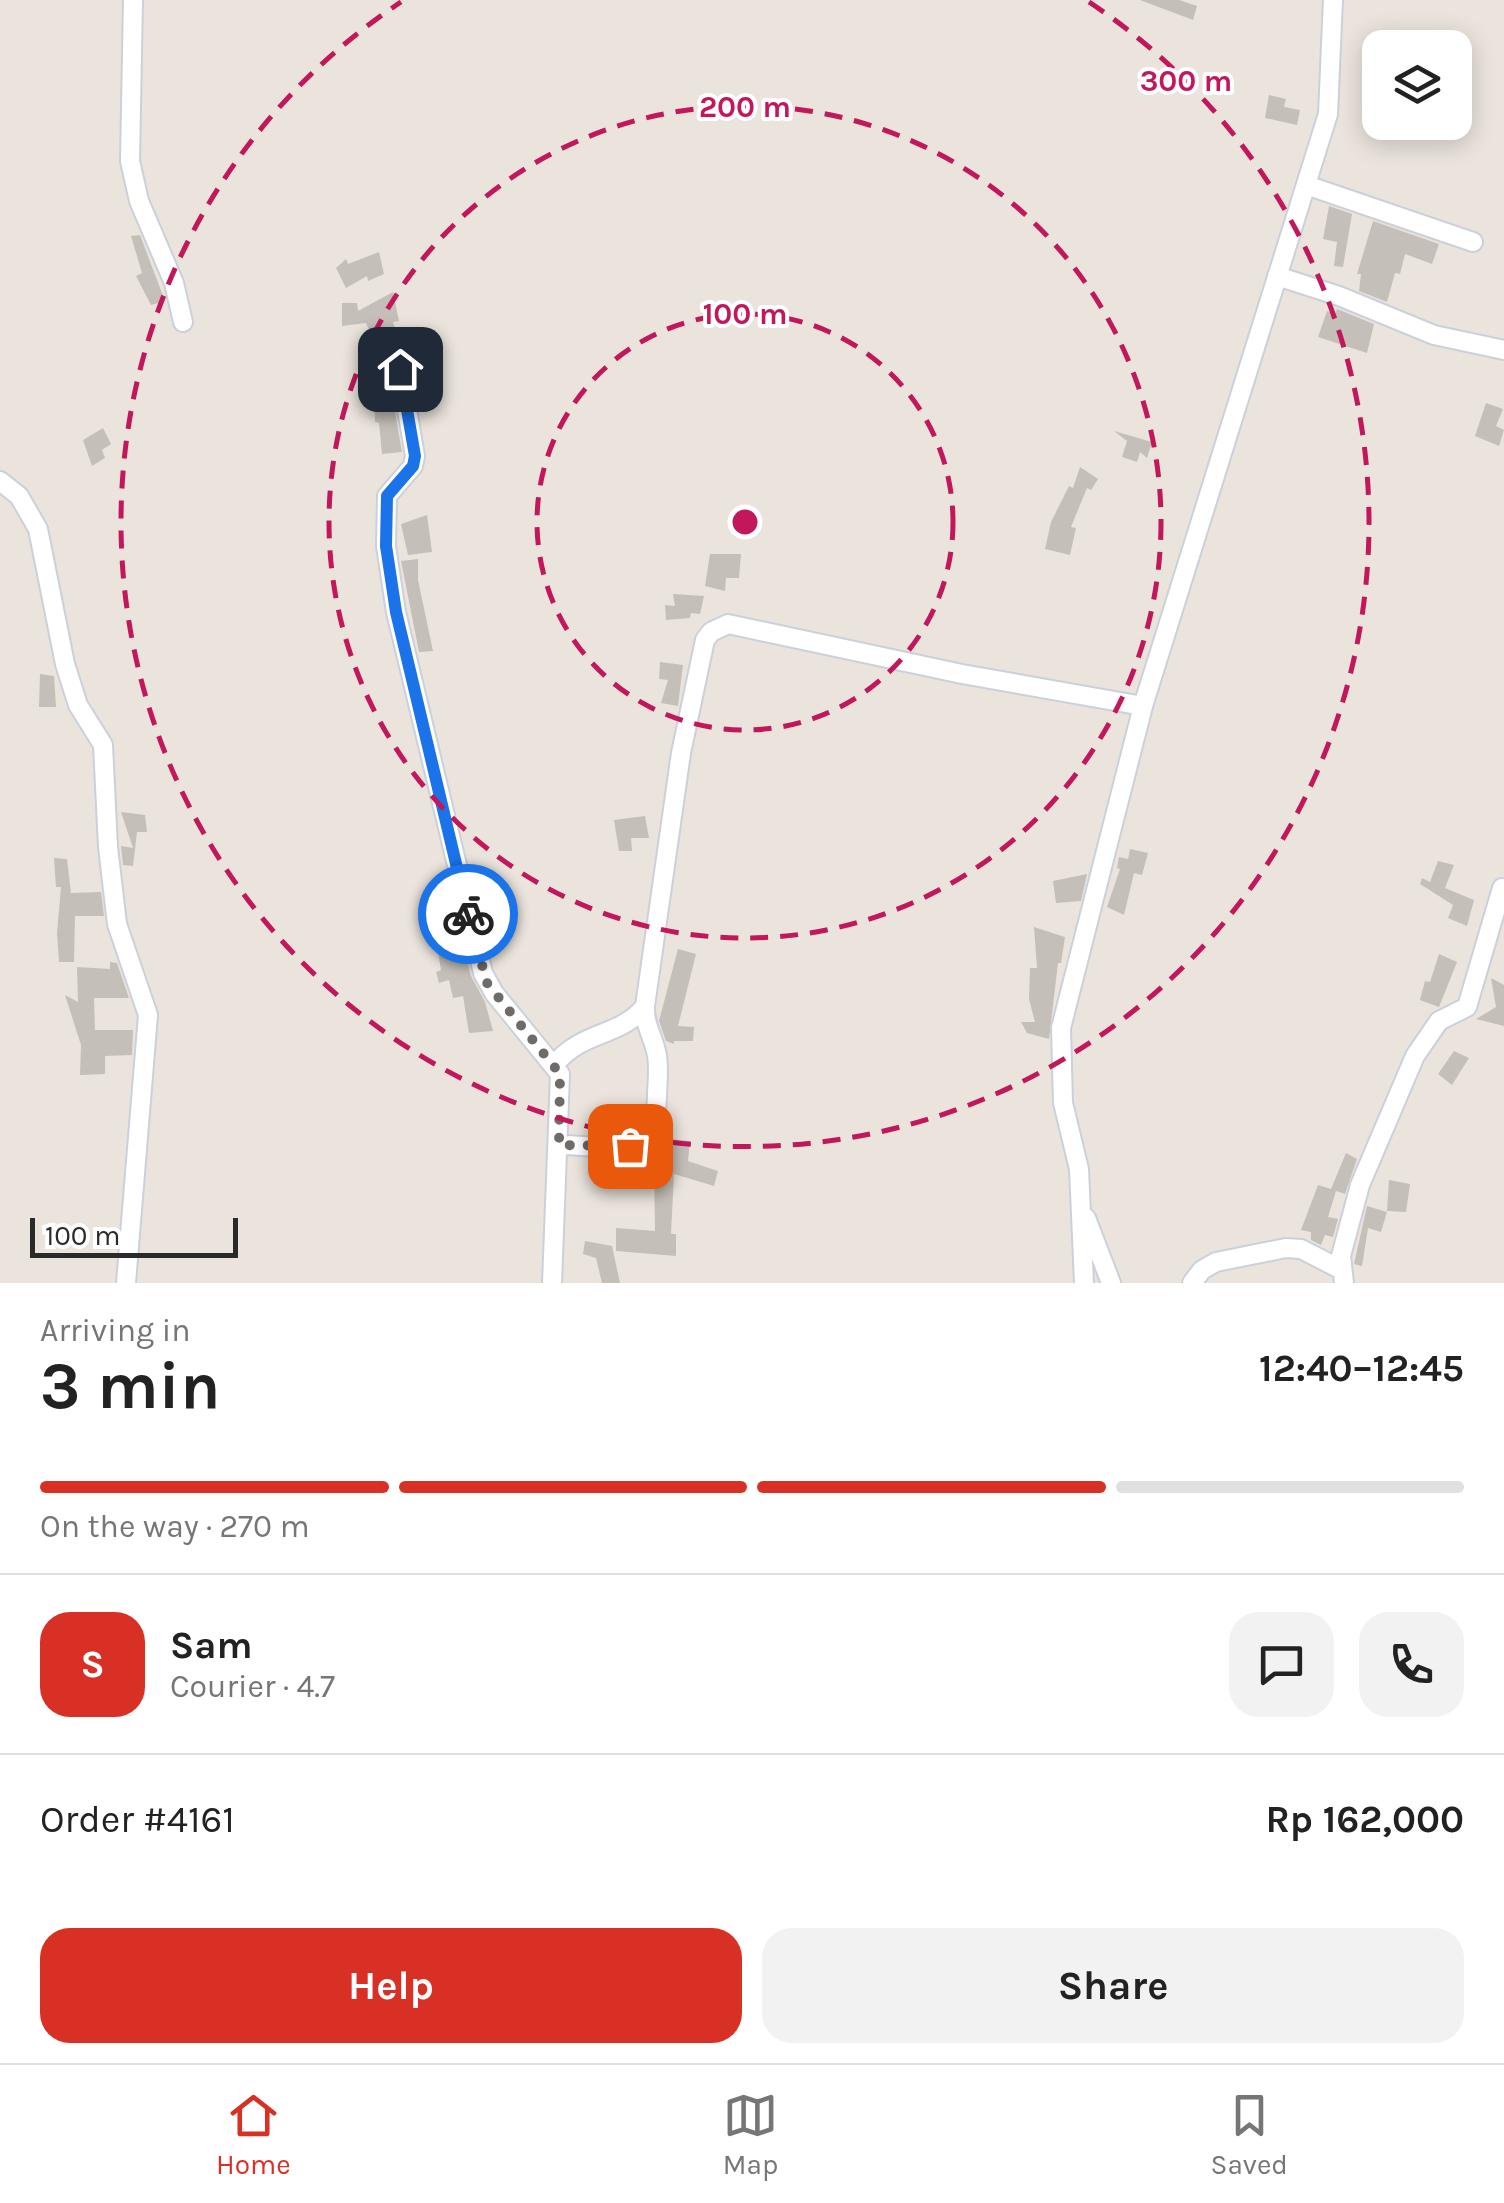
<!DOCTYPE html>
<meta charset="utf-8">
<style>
:root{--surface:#fff;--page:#f2f2f2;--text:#222;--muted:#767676;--line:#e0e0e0;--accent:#d93025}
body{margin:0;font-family:Karla,sans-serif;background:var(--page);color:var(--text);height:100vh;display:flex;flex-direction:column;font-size:38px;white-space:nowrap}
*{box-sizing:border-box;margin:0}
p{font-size:32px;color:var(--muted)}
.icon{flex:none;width:55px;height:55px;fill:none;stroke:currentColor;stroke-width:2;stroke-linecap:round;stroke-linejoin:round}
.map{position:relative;height:1283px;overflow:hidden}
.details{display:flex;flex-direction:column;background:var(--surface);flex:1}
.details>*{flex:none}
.controls{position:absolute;left:1362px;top:30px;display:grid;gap:20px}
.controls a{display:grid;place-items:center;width:110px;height:110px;border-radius:20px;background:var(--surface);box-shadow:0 5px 25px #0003;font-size:50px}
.scale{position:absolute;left:30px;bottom:25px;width:208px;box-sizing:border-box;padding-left:10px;border:5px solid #2a2a2a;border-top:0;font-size:28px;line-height:35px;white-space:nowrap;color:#2a2a2a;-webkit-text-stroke:8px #fff;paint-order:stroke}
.pin{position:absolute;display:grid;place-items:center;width:85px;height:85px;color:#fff;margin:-42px;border-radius:20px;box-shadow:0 5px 15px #0006}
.courier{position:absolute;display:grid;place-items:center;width:100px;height:100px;margin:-50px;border:8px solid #1a73e8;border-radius:50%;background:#fff;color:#222;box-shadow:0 2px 12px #0007}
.headline em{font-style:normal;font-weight:700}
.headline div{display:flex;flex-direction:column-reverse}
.headline{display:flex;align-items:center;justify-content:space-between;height:170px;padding:0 40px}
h1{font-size:65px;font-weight:700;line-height:75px}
.bar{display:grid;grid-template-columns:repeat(4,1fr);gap:15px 10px;align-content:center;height:120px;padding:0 40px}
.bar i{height:12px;border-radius:8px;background:var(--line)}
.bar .on{background:var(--accent)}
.bar p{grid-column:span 4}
.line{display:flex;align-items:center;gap:25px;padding:0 40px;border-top:2px solid var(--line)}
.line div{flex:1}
.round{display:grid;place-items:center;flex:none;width:105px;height:105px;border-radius:30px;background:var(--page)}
.button{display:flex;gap:20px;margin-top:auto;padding:20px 40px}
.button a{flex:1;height:115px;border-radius:30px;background:var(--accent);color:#fff;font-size:40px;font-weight:700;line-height:115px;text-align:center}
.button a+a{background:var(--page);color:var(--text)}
.dock{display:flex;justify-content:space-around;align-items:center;height:140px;border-top:2px solid var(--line);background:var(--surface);font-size:28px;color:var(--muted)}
.dock a{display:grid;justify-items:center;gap:5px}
.dock .on{color:var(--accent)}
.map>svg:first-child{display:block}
</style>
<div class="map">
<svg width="1504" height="1283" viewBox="0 0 1504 1283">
<rect width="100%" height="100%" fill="#ebe4dd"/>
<!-- building -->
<path fill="#c4bfb8" d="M1140 0H1179L1197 6 1193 20Z
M1269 95 1286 99 1284 107 1300 110 1297 125 1265 118Z
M1329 206 1352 214 1343 267 1334 266 1337 242 1323 239Z
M1373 221 1439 244 1432 264 1405 254 1400 274 1395 273 1387 302 1359 291 1361 274H1357Z
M140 235 165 301 151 305 136 276 142 273 131 236Z
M379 252 384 274 368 281 367 276 346 288 336 268 346 259 348 264Z
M393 292 399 321 393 322 402 354 389 356 387 339 374 341 366 323 342 326V303H357L358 311Z
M1337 309 1374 324 1367 353 1318 337 1327 311 1335 314Z
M374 394 392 395 402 452 382 454 379 423 375 422Z
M1486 403 1503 409 1496 426 1504 430 1499 446 1475 436Z
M103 428 111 444 102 450 105 458 92 466 83 440Z
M1114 431 1152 442 1147 458 1140 452 1137 462 1122 457 1127 441Z
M1080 467 1098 479 1091 490 1087 488 1071 527 1076 528 1070 555 1045 549 1051 522 1069 486 1073 488Z
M427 515 432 552 408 555 401 524Z
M710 554H741L739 578H726L725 591 705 586Z
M418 559V580L433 651 419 652 401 561Z
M673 594 704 596 700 614 691 613 690 618 666 620 665 605 675 606Z
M660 662 683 665 678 706 661 703 668 680 659 679Z
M40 674 54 676 56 707H39Z
M121 812 145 815 147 832H137L133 866 123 865 121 846 133 848Z
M645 816 649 838H631L632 851H619L614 820Z
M1130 849 1148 853 1142 875 1134 873 1124 915 1107 907 1120 869 1117 868 1119 857 1128 859Z
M54 858 67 859 71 893 101 892 104 916H75L74 962H59L57 933 61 887H56Z
M1438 861 1454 865 1445 888 1474 900 1467 926 1448 918 1453 905 1420 884 1422 878 1430 882Z
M1087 874 1081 901 1056 903 1053 881Z
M430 904 444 906 452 938 461 937 471 976 485 1002 493 1031 469 1033 463 996 453 998 449 980 439 983 436 972 441 970Z
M1034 927 1065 937 1061 963H1058L1049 1039 1027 1033 1021 1022H1035L1029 999 1030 968H1037Z
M678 949 696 954 678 1026 694 1027 693 1041H674V1044L666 1041 659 1021Z
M1439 954 1457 962 1439 1007 1420 1000 1425 981 1430 982Z
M110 962 117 963 129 998H94L95 1030H133L132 1055 105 1056V1074L80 1075 81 1045 65 995 78 1002 77 967 110 969Z
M1491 978 1504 985V1026L1476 1019 1496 1007Z
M1454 1051 1469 1058 1452 1085 1438 1074Z
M661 1138 690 1141 688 1161 718 1171 714 1186 674 1174 671 1234H676V1256L616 1251V1228L655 1231 654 1169 638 1167V1155L647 1151H662Z
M1346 1153 1357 1159 1345 1194 1336 1191 1328 1217 1338 1219 1333 1237 1325 1235 1321 1245 1311 1240V1232L1301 1230 1318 1185 1331 1189Z
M1389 1180 1410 1184 1406 1212 1387 1211Z
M1367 1206 1387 1212 1381 1232 1368 1228 1362 1266 1354 1264Z
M585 1241 612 1246 620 1283H602L596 1258 583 1254Z"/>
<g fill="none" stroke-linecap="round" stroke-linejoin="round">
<defs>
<path id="minor" d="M133 0 130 161 139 201 174 283 183 322
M1306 185 1473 242
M1277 276 1339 296 1434 335 1504 350
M400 369 415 456 413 466 387 496 386 546 396 612 483 973 494 993 560 1074 552 1283
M0 481 19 496 38 529 65 664 78 705 103 745 108 847 117 924 148 1015 126 1283
M555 1064C583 1030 621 1037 645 1006
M559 1145C610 1145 655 1163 657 1097 657 1083 660 1065 656 1051 652 1035 644 1023 645 1006L681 753 705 640 711 632 728 624 962 674 1143 706
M1086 1218 1111 1283
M1084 1283 1079 1169 1063 1103 1061 1028 1143 706 1328 114 1333 0
M1192 1283 1202 1270 1216 1262 1286 1248 1301 1249 1342 1270
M1344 1283 1341 1256 1360 1185 1415 1056 1439 1021 1467 1007 1502 888"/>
</defs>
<!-- minor casing -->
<use href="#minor" stroke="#cbd0db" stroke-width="22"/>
<!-- minor -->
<use href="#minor" stroke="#fff" stroke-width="18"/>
</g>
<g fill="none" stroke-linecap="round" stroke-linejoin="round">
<!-- done -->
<path stroke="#6e6b69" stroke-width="10" stroke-dasharray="0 18" d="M468 914 487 983 560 1074 559 1145 630 1146"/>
<!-- route -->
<path stroke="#1a73e8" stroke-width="12" d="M400 369 415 456 413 466 387 496 386 546 396 612 468 914"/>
</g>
<!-- distance rings -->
<g fill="none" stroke="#c2185b" stroke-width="5" stroke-dasharray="18 12">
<circle cx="745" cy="522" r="208"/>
<circle cx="745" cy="522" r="416"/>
<path d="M1089 2A624 624 0 1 1 401 2"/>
</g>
<circle cx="745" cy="522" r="15" fill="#c2185b" stroke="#fff" stroke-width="5"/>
<g font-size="30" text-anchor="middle" font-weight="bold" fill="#c2185b" stroke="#fff" stroke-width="8" stroke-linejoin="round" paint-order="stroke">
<text x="1186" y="91">300 m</text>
<text x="745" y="117">200 m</text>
<text x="745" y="324">100 m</text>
</g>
</svg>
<div class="controls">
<a><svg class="icon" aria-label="layers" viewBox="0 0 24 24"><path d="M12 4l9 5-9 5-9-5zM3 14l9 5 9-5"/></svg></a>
</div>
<div class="scale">100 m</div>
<div class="pin" style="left:630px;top:1146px;background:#ea580c"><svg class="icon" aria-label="bag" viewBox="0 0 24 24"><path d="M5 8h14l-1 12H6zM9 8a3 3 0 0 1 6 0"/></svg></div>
<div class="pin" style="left:400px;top:369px;background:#1f2937"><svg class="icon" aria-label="home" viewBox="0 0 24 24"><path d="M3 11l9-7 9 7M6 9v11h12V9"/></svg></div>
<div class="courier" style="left:468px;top:914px"><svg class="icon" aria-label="bike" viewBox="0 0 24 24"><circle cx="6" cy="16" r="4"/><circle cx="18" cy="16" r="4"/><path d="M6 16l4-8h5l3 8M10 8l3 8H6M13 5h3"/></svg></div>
</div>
<section class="details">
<div class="headline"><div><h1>3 min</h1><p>Arriving in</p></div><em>12:40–12:45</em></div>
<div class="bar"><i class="on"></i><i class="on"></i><i class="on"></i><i></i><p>On the way · 270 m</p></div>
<div class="line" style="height:180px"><b class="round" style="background:var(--accent);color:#fff">S</b><div><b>Sam</b><p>Courier · 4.7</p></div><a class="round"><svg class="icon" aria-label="chat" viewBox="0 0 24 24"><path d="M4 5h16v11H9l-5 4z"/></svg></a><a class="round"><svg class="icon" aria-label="phone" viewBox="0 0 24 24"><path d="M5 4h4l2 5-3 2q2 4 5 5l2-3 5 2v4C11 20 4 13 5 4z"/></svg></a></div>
<div class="line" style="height:130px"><div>Order #4161</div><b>Rp 162,000</b></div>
<div class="button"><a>Help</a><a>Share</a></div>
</section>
<nav class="dock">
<a class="on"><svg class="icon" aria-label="home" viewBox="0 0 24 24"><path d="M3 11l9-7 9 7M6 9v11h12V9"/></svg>Home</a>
<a><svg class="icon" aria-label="map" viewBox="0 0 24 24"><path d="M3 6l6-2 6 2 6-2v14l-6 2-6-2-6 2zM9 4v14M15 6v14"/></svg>Map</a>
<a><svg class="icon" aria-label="saved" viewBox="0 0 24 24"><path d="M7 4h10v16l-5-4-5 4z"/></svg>Saved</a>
</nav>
